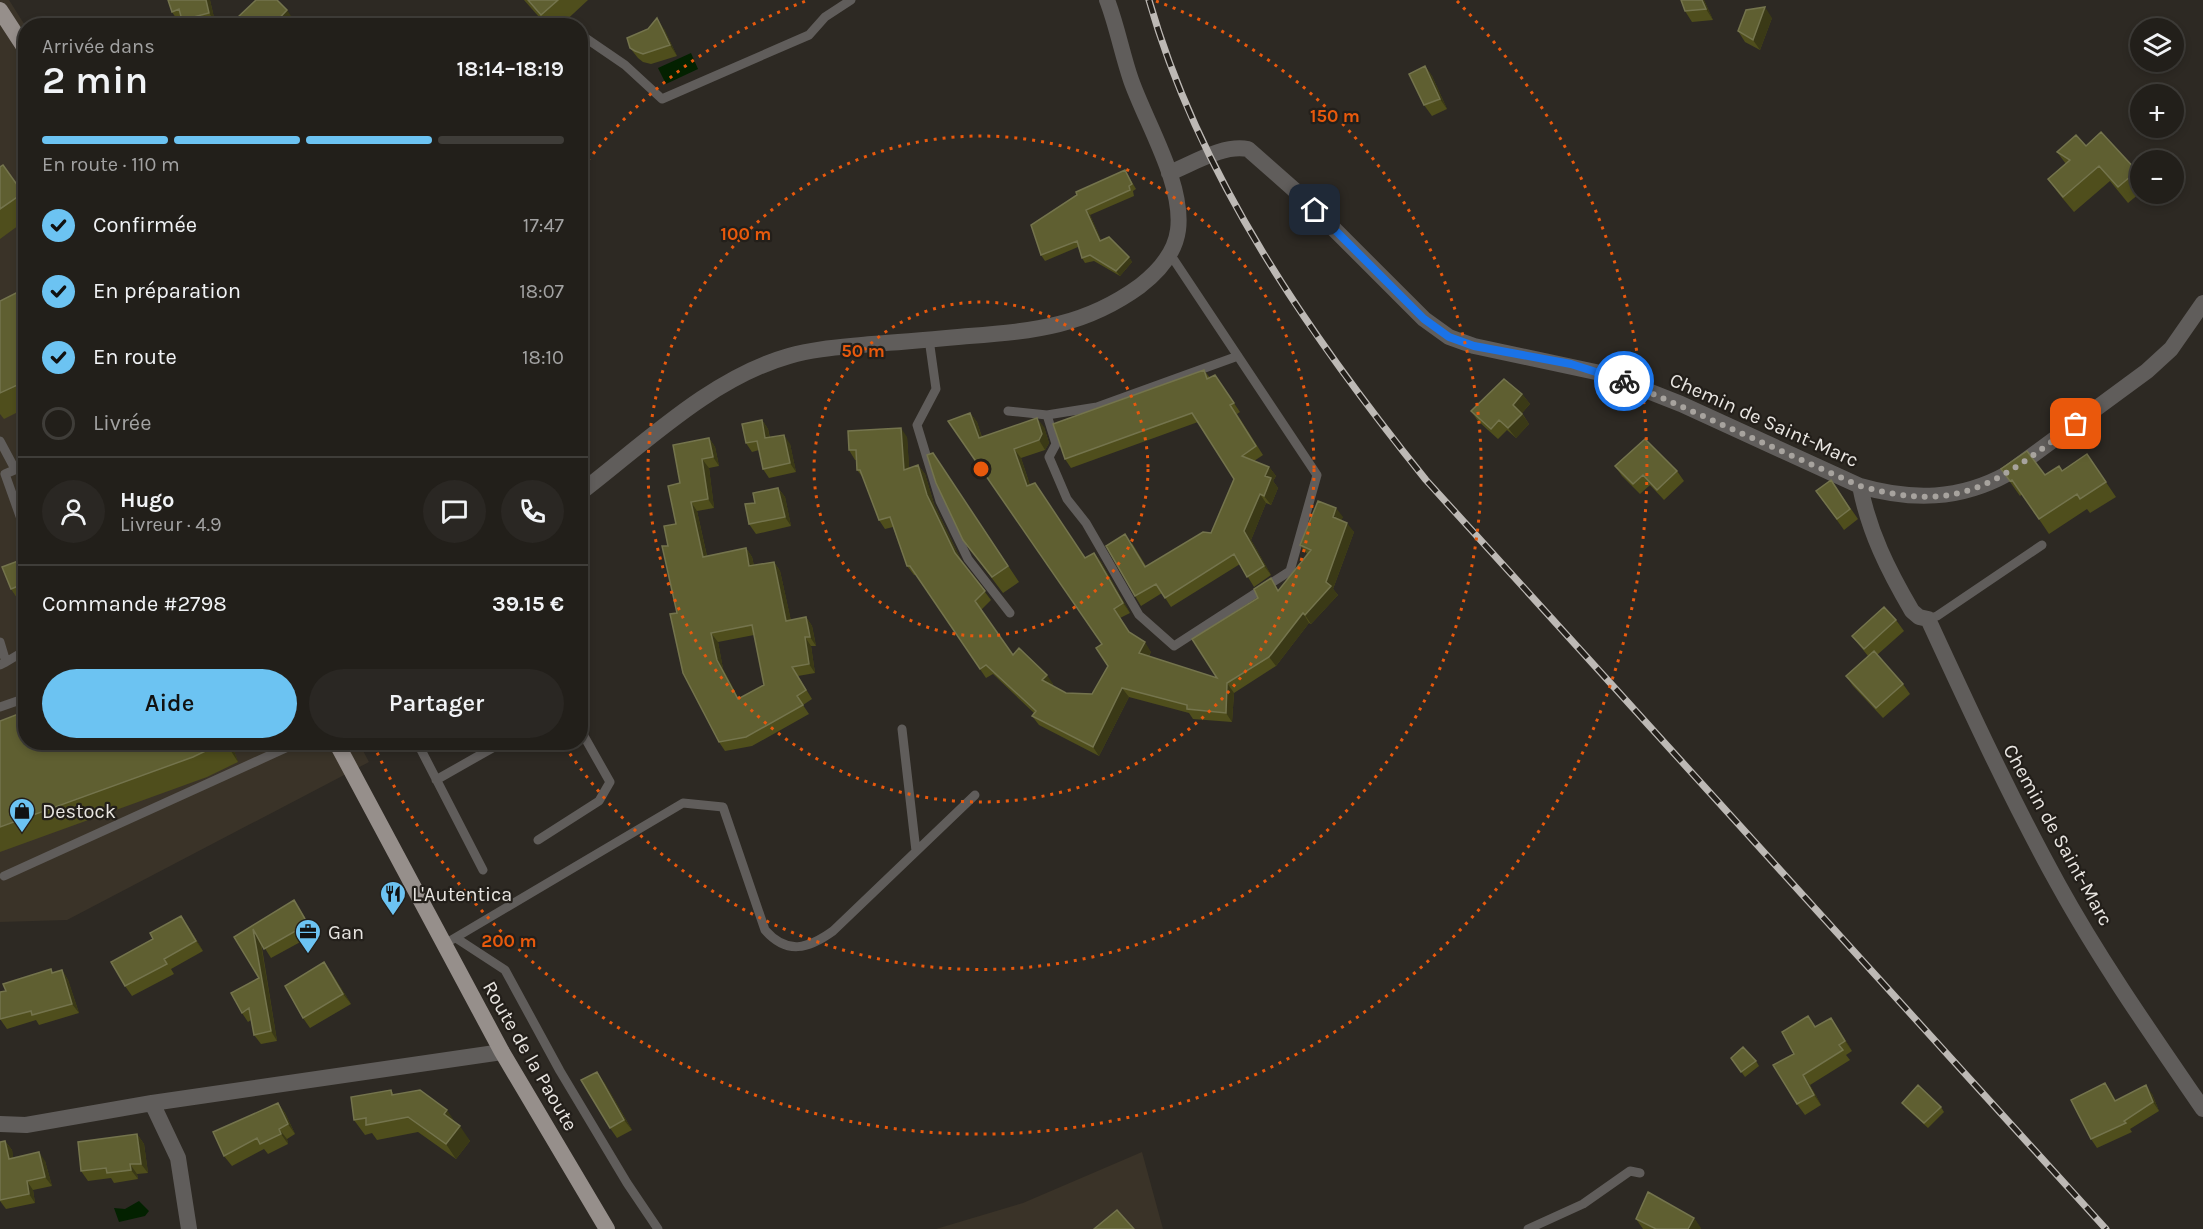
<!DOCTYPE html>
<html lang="fr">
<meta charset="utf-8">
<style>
:root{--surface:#221f1a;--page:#2a2723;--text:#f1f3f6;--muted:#a2a2a2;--line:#3f3d39;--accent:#6cc3f2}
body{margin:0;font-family:Karla,sans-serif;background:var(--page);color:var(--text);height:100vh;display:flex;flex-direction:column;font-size:22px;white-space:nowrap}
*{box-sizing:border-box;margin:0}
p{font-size:20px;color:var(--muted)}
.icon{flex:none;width:33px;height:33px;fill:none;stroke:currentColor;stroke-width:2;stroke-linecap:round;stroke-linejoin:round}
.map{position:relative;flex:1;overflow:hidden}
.sheet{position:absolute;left:18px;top:18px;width:570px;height:732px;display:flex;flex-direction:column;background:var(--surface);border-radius:24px;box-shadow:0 3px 9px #0003,0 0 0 2px var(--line)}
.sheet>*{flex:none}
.controls{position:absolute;left:2130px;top:18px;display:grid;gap:12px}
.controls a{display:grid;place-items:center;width:54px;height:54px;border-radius:50%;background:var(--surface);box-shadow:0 3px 9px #0003,0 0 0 2px var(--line);font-size:30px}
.pin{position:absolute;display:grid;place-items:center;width:51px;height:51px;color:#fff;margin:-26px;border-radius:12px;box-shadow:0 3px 9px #0006}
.courier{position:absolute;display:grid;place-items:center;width:60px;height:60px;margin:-30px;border:4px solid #1a73e8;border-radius:50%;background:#fff;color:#222;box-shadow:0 2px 8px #0007}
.head em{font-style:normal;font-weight:600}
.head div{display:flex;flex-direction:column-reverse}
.head{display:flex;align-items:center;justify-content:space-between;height:102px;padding:0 24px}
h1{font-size:39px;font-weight:600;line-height:45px}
.bar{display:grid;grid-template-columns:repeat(4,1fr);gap:9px 6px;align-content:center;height:72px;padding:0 24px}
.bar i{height:8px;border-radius:4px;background:var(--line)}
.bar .active{background:var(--accent)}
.bar p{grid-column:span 4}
.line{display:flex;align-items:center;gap:15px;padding:0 24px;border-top:2px solid var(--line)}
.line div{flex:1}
.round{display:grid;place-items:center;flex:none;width:63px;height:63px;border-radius:32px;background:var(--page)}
ol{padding:0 24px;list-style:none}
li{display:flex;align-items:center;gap:18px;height:66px}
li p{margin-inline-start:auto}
li .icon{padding:6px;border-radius:50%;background:var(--accent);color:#111;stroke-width:4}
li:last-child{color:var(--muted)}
li i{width:33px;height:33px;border:3px solid var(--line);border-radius:50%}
.action{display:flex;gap:12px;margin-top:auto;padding:12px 24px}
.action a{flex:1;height:69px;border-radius:36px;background:var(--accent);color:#111;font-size:24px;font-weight:600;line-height:69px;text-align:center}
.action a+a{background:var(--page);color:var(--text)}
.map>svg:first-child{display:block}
</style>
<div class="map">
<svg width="2203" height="1229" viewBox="0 0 2203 1229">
<rect width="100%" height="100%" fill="#2d2923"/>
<!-- built -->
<path fill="#3a3328" d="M0 0H9L26 27V742L359 743 369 762 67 920 0 922Z
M1142 1152 1163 1229H936L1023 1203Z"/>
<!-- water -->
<path fill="#032100" d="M691 53 698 69 666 84 658 68Z
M139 1201 149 1211 145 1216 119 1222 114 1208 125 1209Z"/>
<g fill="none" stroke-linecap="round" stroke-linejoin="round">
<!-- service -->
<path stroke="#605d5b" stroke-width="9" d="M587 39 625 65 662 99 809 35 825 17 851 0
M1170 254 1317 475 1290 571 1174 646 1139 615 1086 523 1067 499 1049 457 1056 444 1047 415 1097 407 1238 356
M929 339 936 389 917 425 940 501 968 559 1010 613
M1008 411 1047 415
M0 441 15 469
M26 465 5 474 26 533
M1928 619 1937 616 2042 545
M0 642 6 662 0 665
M6 662 26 650
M0 707 26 698
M902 729 916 851
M417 742 483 870
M436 780 503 742
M538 840 599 801 610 782 580 729
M4 876 299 742
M456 938 505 970 560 1071 627 1183 658 1229
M443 945 683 803 723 807 765 930C787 955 808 949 833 931L975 795
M1528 1229 1583 1204 1630 1171 1640 1173"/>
<!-- minor -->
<path stroke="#605d5b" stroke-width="16" d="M1169 173C1192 164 1223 144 1248 149L1299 194 1424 319 1449 337 1474 346 1605 374 1681 404 1860 486C1912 501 1960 500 2007 474L2147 371 2171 349 2203 303
M1860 486C1869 532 1888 570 1912 611L1919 617 1928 619C1969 708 2010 797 2058 884 2101 962 2153 1036 2203 1109
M580 493C644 444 711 378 789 356 816 348 844 347 872 344 904 342 936 339 969 336 1035 331 1085 326 1140 286 1158 272 1175 253 1178 230 1184 184 1146 123 1131 80 1122 54 1117 26 1107 0
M0 1124 26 1125 152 1103
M189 1229 178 1158 152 1103 502 1052"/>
<!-- primary -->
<path stroke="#968f8b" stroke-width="16" d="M0 10 26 50
M336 742 502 1052 607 1229"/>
<defs>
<path id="rail" d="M1149 0C1200 179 1311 337 1426 480L2106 1229"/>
</defs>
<!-- rail casing -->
<use href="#rail" stroke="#bdb9b5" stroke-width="7"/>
<!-- rail -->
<use href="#rail" stroke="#231f1a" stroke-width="4.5" stroke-dasharray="14" stroke-linecap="butt"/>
</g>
<!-- wall -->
<path fill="#4f4e1c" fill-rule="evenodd" d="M168 0H210L215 22 200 26H186L182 19 178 21 172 12Z
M524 0H588L560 26H547Z
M1704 0 1713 20 1692 22 1685 11Z
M1772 18 1760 50 1745 42 1738 31Z
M664 29 677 56 651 64 643 62 638 58 630 48Z
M1425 66 1432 76 1447 109 1432 116 1424 105Z
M2086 146 2137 171 2140 176V193L2128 203 2110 181 2074 212 2059 194 2048 179 2066 164 2057 152Z
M3 165 26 196V220L0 239V167Z
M1125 170 1136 189 1133 191 1134 196 1090 215 1101 240 1129 257 1132 262 1120 276 1094 261 1085 263 1082 258 1078 247 1045 261 1041 255Z
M26 288V408L4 419 0 414V301Z
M1204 370 1210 378 1215 375 1240 412 1237 414 1263 455 1254 461 1269 467 1276 476 1273 481 1278 488 1271 505 1266 503 1251 540 1271 575 1254 587 1240 564 1171 607 1162 593 1141 606 1135 596 1132 543 1146 566 1211 533 1234 479 1198 422 1071 468 1065 459Z
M1522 394 1530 404 1522 413 1529 424 1516 438 1507 430 1498 439 1478 421 1471 411Z
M970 413 977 422 982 437 1044 427 1049 443 1045 450 1021 458 1030 485 1086 558 1094 553 1101 562 1130 613 1120 618 1130 633 1151 652 1149 656 1217 678 1279 590 1307 554 1300 545 1343 517 1341 520 1354 532 1333 589 1338 595 1311 624 1309 623 1276 666 1234 693 1232 722 1193 719 1189 713 1129 697 1099 756 1039 725 1032 716 1034 713 993 674 986 678 916 575H914L907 566 893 527 885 529 879 520 864 479 857 470V460H855L849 450 907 437 909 468 918 465 925 474 934 504 961 560 991 600 981 610 1013 655 1053 684 1052 686 1066 693 1092 694 1108 666 1102 644 948 421Z
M762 420 768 429 770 438 790 444 796 472 769 478 763 469 759 450 752 452 746 443Z
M709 438 715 447 719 466 709 468 714 508 697 511 707 556 746 548 752 557 754 566 774 562 780 571 791 621 806 617 812 626 816 646H811L815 673 798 676 812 699 803 705 809 714 752 746 725 751 719 742 677 613 668 546 676 524 680 483ZM754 635 764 685 739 699 723 669 718 642Z
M2087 454 2116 497 2090 513 2087 509 2049 534 2022 494 2020 496 2001 469 2045 475 2062 471Z
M1615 466 1677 471 1684 481 1664 500 1650 485 1640 494 1622 476Z
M943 468 1019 582 1003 593 963 540Z
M1831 480 1858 519 1844 530 1816 491Z
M778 488 785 497 791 526 756 534 749 524 755 503Z
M26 558V595L17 598 11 589Z
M1896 620 1904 631 1877 655 1903 684 1910 694 1883 718 1853 686 1846 676 1868 656 1852 636Z
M0 721 26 742H231L238 762 207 777 0 852Z
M294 900 315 934 271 958 261 942 277 1041 261 1044 254 1035 251 1020 248 1022 242 1013 259 978 234 937Z
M188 926 203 951 171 969 174 974 132 996 125 986Z
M51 969 53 973 62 970 68 980 79 1013 39 1025 36 1020 7 1029 0 1019 6 991Z
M331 972 351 1004 310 1028 303 1018Z
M1815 1027 1838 1028 1852 1051 1846 1055 1850 1060 1810 1085 1821 1105 1805 1115 1797 1104 1794 1054Z
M1731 1058 1756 1061 1759 1066 1745 1077Z
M604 1082 632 1130 617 1138 610 1128Z
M2105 1083 2116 1101 2152 1094 2159 1111 2130 1129 2132 1132 2097 1148 2091 1139Z
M391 1090 394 1095 456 1124 470 1141 456 1159 418 1132 377 1140 372 1133 365 1135 354 1120Z
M278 1103 285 1113 295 1134 287 1139 288 1144 268 1154 264 1149 232 1166 224 1156Z
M1902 1103 1941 1107 1944 1112 1928 1128 1906 1108Z
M137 1134 144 1144 148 1173 137 1174 138 1179 114 1183 111 1178 88 1181 81 1171Z
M5 1141 12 1150 13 1158 45 1161 52 1186 33 1190 35 1203 6 1209 0 1201V1142Z
M1694 1218 1701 1229H1643L1636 1219Z"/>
<!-- shaded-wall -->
<path fill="#3a3916" d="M206 0H210L215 22 209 13Z
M1702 0H1704L1713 20 1706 9Z
M1765 7 1772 18 1760 50 1753 40Z
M287 10 297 25 274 26 273 25Z
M657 18 664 29 677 56 670 45Z
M1425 66 1432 76 1447 109 1440 99Z
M1086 210 1090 215 1104 246 1100 241Z
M1129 257 1132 262 1120 276 1116 271Z
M1522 394 1530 404 1520 415 1522 414 1529 424 1516 438 1508 428 1513 405Z
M970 413 977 422 985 448 979 438Z
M1037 418 1044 427 1049 443 1045 450 1039 440Z
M762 420 768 429 771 447 765 438Z
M901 428 907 437 910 479 904 470Z
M784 435 790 444 796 472 790 463Z
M709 438 715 447 719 466 713 457Z
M1014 449 1021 458 1033 495 1027 486Z
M702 459 709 468 714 508 708 499Z
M918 465 925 474 934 504 962 562 955 553 927 495Z
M1269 467 1276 476 1273 481 1278 488 1271 505 1264 496 1265 476Z
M778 488 785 497 791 526 785 517Z
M1260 494 1266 503 1251 540 1271 575 1264 566 1244 531Z
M691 502 697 511 709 566 703 557Z
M1336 508 1343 517 1339 526 1333 517Z
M1347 523 1354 532 1333 589 1338 595 1311 624 1305 615 1326 582Z
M746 548 752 557 756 575 749 566Z
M1094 553 1101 562 1130 613 1123 603Z
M774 562 780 571 793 630 786 621Z
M1303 613 1309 623 1276 666 1269 657Z
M806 617 812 626 816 646 810 637Z
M711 633 718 642 723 669 744 708 738 699 717 660Z
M805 637 811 646 815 673 809 664Z
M1145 642 1151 652 1145 662 1139 653Z
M1047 675 1053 684 1048 690 1042 680Z
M1227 683 1234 693 1232 722 1226 713Z
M1122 688 1129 697 1099 756 1093 747Z
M225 742H231L238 762Z
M294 900 300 909 315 934 308 924Z
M181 916 188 926 203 951 196 941Z
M253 929 260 939 277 1041 271 1031Z
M324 962 331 972 351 1004 343 994Z
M62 970 68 980 79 1013 72 1004Z
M1831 1018 1838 1028 1852 1051 1845 1041Z
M597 1072 604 1082 632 1130 624 1120Z
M1803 1075 1810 1085 1821 1105 1814 1095Z
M2105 1083 2111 1091 2121 1110 2115 1101Z
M2146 1085 2152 1094 2159 1111 2153 1102Z
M278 1103 285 1113 295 1134 288 1124Z
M447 1110 457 1125 444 1114Z
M460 1126 470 1141 456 1159 446 1144Z
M279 1129 287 1139 288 1144 281 1134Z
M137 1134 144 1144 148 1173 141 1164Z
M5 1141 12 1150 15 1168 9 1159Z
M39 1152 45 1161 52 1186 45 1177Z
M130 1164 137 1174 138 1179 131 1170Z
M27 1181 33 1190 35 1203 29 1194Z
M1694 1218 1701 1228V1229H1688Z"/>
<!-- building -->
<path fill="#5f5f31" stroke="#74744d" stroke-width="1.5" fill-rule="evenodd" d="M168 0H206L209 13 182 20 179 9 172 12Z
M256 0H277L287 10 273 25 274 26H245L237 18Z
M528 0H558L541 15Z
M1681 0H1702L1706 9 1685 11Z
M1765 7 1753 40 1738 31 1746 10Z
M657 18 670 45 643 54 635 51 630 48 627 38 648 29Z
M1425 66 1440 99 1424 105 1409 74Z
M2101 132 2137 171 2118 187 2099 166 2063 197 2048 179 2070 160 2057 152 2076 135 2086 146Z
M3 165 23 193 0 209V167Z
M1125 170 1132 184 1129 186 1130 190 1086 210 1100 241 1109 237 1129 257 1116 271 1090 255 1082 258 1077 241 1041 255 1031 225 1077 195 1076 192Z
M26 288V381L0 393V301Z
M1204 370 1207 379 1215 375 1234 403 1230 405 1256 446 1242 456 1269 467 1265 476 1271 478 1264 496 1260 494 1244 531 1264 566 1247 577 1234 554 1165 598 1156 584 1135 596 1106 546 1125 534 1145 567 1203 532 1211 533 1234 479 1192 413 1065 459 1053 424Z
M1504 379 1522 394 1513 405 1522 414 1508 428 1499 420 1491 429 1471 411Z
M970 413 979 438 1037 418 1042 434 1039 440 1014 449 1027 486 1035 483 1085 558 1094 553 1123 603 1114 609 1129 632 1145 642 1139 653 1217 678 1192 639 1258 598 1254 589 1271 578 1278 591 1311 550 1300 545 1318 501 1336 508 1333 517 1347 523 1326 582 1331 586 1305 615 1303 613 1269 657 1227 683 1226 713 1187 709V705L1122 688 1093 747 1032 716 1036 711 986 665 980 669 910 566H907L890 517 879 520 860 470H857L856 450H849L848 431 901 428 904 470 918 465 927 495 955 553 985 591 975 601 1013 655 1019 648 1047 675 1042 680 1066 693 1092 694 1108 666 1096 648 1102 644 948 421Z
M762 420 765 438 784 435 790 463 763 469 757 441 746 443 742 424Z
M709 438 713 457 702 459 708 499 691 502 703 557 746 548 749 566 774 562 786 621 806 617 810 637H805L809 664 792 667 806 690 797 696 803 705 746 737 719 742 683 673 670 614 677 613 662 546H668L664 526 676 524 668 486 680 483 673 445ZM752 625 764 685 738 699 717 660 711 633Z
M1645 439 1677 471 1657 490 1643 475 1633 484 1615 466Z
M2027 451 2045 475 2059 466 2062 471 2087 454 2106 482 2080 499 2077 494 2039 519 2012 480 2010 481 2001 469Z
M933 453 1008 566 992 577 963 540 936 483 927 455Z
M1831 480 1850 509 1837 519 1816 491Z
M778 488 785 517 749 524 745 504 755 503 753 493Z
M26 558V583L11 589 2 567Z
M1884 607 1896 620 1864 649 1852 636Z
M1874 651 1903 684 1876 708 1846 676Z
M26 711V742H224L193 757 0 827V721Z
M294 900 308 924 264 949 253 929 271 1031 254 1035 249 1008 242 1013 231 993 259 978 234 937Z
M181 916 196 941 164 959 167 964 125 986 111 962 153 939 150 933Z
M324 962 343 994 303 1018 285 986Z
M51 969 52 973 62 970 72 1004 32 1015 31 1011 0 1019V992L6 991 3 984Z
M1808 1016 1815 1027 1831 1018 1845 1041 1839 1045 1843 1050 1803 1075 1814 1095 1797 1104 1773 1065 1794 1054 1782 1032Z
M1743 1047 1756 1061 1741 1072 1731 1058Z
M597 1072 624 1120 610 1128 581 1080Z
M2105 1083 2115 1101 2146 1085 2153 1102 2124 1121 2126 1123 2091 1139 2071 1100Z
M1918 1085 1941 1107 1924 1123 1902 1103Z
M391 1090 392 1095 420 1090 447 1110 444 1114 460 1126 446 1144 408 1117 366 1125V1118L354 1120 351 1097Z
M278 1103 288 1124 279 1129 281 1134 260 1144 257 1138 224 1156 213 1132Z
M137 1134 141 1164H130L131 1170 107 1173 106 1168 81 1171 78 1142Z
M5 1141 9 1159 39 1152 45 1177 27 1181 29 1194 0 1200V1142Z
M1648 1192 1694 1218 1688 1229H1656L1636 1219Z
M1117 1210 1134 1229H1094Z"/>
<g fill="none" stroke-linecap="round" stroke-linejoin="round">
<!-- done -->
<path stroke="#a7a39e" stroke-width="6" stroke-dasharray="0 10.8" d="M1624 381 1860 486C1963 515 1996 482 2076 424"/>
<!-- route -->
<path stroke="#1a73e8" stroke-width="8" d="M1315 210 1424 319 1449 337 1474 346 1571 364 1624 381"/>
</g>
<!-- distance rings -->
<g fill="none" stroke="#e8590c" stroke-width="3" stroke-dasharray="3 6">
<circle cx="981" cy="469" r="167"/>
<circle cx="981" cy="469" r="333"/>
<path d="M582 168A500 500 0 0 1 806 1M1156 1A500 500 0 1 1 564 745"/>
<path d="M1457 1A667 667 0 1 1 374 746"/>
</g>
<!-- icons -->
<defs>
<symbol id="shop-pin" viewBox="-11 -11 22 30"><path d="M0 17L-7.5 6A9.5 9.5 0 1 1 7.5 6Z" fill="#6cc3f2" stroke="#231f1a"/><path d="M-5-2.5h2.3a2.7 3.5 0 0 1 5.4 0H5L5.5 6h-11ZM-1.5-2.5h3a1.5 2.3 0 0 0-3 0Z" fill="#111"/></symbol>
<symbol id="restaurant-pin" viewBox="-11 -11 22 30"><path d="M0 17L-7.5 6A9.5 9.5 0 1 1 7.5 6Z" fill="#6cc3f2" stroke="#231f1a"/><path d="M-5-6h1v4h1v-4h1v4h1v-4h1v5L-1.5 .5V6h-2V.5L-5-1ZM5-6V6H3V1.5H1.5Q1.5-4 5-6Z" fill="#111"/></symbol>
<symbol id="office-pin" viewBox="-11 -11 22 30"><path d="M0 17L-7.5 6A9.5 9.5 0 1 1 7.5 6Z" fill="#6cc3f2" stroke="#231f1a"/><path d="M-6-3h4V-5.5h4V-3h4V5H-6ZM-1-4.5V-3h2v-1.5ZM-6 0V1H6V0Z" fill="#111"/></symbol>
</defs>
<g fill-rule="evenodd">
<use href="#shop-pin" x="7" y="796" width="30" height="40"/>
<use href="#restaurant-pin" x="378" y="879" width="30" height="40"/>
<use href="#office-pin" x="293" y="917" width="30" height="40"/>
</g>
<g text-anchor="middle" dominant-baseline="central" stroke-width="4.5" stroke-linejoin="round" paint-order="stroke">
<!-- street labels -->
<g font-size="20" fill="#e8e5e1" stroke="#231f1a">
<text transform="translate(1764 420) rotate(24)">Chemin de Saint-Marc</text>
<text transform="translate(2058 835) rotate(61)">Chemin de Saint-Marc</text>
<text transform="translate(530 1056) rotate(60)">Route de la Paoute</text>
</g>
<!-- poi labels -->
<g font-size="20" fill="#e8e5e1" stroke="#231f1a" text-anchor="start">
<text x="42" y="811">Destock</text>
<text x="412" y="894">L'Autentica</text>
<text x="328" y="932">Gan</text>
</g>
</g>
<circle cx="981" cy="469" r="9" fill="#e8590c" stroke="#231f1a" stroke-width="3"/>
<g font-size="18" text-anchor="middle" font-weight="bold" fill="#e8590c" stroke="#231f1a" stroke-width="4.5" stroke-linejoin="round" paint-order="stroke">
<text x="1335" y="122">150 m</text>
<text x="746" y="240">100 m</text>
<text x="863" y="357">50 m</text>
<text x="509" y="947">200 m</text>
</g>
</svg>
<div class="controls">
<a><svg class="icon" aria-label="layers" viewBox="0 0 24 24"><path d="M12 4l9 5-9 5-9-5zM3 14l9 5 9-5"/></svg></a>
<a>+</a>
<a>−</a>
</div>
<div class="pin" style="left:2076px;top:424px;background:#ea580c"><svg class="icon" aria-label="bag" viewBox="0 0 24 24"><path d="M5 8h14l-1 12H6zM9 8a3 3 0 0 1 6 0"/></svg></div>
<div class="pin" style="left:1315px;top:210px;background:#1f2937"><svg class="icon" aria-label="home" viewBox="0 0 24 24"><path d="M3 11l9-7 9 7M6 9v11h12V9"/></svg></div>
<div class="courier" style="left:1624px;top:381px"><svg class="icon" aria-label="bike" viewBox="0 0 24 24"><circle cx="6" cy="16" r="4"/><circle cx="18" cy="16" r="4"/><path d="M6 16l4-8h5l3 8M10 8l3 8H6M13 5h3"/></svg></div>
<section class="sheet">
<div class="head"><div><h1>2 min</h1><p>Arrivée dans</p></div><em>18:14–18:19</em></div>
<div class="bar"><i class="active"></i><i class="active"></i><i class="active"></i><i></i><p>En route · 110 m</p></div>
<ol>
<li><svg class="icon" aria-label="check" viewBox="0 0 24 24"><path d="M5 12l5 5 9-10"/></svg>Confirmée<p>17:47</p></li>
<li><svg class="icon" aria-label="check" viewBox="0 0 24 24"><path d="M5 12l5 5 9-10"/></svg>En préparation<p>18:07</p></li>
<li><svg class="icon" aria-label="check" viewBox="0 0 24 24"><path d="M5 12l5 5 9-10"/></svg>En route<p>18:10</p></li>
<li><i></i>Livrée</li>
</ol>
<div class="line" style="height:108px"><a class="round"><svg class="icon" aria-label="person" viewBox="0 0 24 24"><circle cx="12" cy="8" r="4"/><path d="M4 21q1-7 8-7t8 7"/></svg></a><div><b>Hugo</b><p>Livreur · 4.9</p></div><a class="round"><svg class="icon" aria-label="chat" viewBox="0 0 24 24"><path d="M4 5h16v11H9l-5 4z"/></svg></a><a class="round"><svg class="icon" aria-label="phone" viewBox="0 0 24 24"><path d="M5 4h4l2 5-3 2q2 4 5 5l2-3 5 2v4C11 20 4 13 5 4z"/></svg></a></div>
<div class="line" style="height:78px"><div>Commande #2798</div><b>39.15 €</b></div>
<div class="action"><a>Aide</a><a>Partager</a></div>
</section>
</div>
